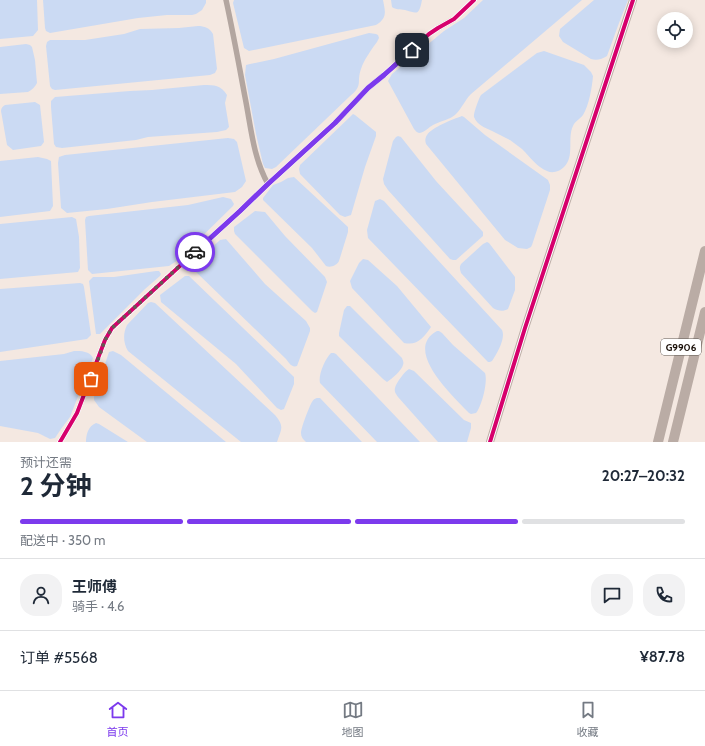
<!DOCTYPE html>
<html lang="zh">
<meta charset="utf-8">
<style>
:root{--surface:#fff;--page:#f2f2f3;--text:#1f2937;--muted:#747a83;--line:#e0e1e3;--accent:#7c3aed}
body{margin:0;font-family:Cabin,"Noto Sans SC",sans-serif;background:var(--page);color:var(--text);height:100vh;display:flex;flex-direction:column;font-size:15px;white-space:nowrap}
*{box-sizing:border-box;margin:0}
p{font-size:13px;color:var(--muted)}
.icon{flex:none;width:22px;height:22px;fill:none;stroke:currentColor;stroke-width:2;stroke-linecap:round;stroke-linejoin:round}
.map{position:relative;height:442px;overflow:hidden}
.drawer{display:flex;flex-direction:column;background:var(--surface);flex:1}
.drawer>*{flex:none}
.tools{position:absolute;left:657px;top:12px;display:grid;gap:8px}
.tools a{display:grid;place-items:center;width:36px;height:36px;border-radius:50%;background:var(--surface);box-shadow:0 2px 10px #0003;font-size:20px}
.pin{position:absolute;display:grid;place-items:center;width:34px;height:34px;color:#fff;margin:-17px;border-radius:8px;box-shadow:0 2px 6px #0006}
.courier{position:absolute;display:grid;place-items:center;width:40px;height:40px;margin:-20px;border:3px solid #7c3aed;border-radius:50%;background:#fff;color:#222;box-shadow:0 1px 5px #0007}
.head em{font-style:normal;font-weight:700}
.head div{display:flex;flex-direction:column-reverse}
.head{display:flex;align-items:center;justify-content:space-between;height:68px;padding:0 20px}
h1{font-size:26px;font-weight:700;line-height:30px}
.bar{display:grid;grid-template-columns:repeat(4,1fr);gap:6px 4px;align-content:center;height:48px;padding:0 20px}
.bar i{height:5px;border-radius:3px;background:var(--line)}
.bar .active{background:var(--accent)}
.bar p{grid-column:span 4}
.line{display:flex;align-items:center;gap:10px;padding:0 20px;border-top:1px solid var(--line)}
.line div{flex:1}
.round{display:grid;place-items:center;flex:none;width:42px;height:42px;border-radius:16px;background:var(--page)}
.tab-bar{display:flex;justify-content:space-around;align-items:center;height:56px;border-top:1px solid var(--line);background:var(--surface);font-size:11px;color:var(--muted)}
.tab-bar a{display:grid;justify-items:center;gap:2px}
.tab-bar .active{color:var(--accent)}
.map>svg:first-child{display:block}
</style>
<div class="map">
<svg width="705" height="442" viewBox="0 0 705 442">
<rect width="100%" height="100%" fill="#f4e8e1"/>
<!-- water -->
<path fill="#cbdaf3" d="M0 0H37L38 30 33 36 0 39Z
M43 0H206V3L202 10 196 14 192 15H167L138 18 50 33 46 31 45 28Z
M234 0H383C385 11 388 18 376 25L249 51 244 48 233 3Z
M391 0H422C419 15 418 14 405 10 400 9 396 10 392 7Z
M483 0H582L471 94C465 100 462 108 456 114 450 120 440 121 433 125 429 127 424 133 419 133 416 132 416 131 414 129L388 81 392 74 444 31 464 18Z
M594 0H628L619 23 607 56C602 59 597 61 591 59L563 42 559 36 560 29Z
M198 26C204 26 210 28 213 34L217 69 215 73 210 75 55 90 52 89 50 86 46 46 47 42 50 40H85L124 34 140 29 179 28Z
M369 33 376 34 378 35 379 38 377 42C371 50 364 60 361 69 356 83 364 85 349 97L276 167 272 169 265 168 263 164 256 134 245 75 246 65 250 64 274 59Z
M26 44 30 45 32 47 35 60 37 83C35 87 32 90 28 92L0 94V47Z
M544 51 584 65 591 72 593 76C592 88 589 105 583 115 580 119 575 121 573 126 567 138 575 157 564 167 560 171 553 174 547 171 537 167 530 157 522 149 518 146 514 143 510 140 505 138 501 135 496 133 489 129 477 126 474 117 473 114 479 98 481 95L537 53Z
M204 85C214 85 221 85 227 95L225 103 229 127 226 130 217 132 148 137 136 140 62 148 56 147 54 144 51 107V101L55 97 130 91 152 90Z
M35 102 40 105 44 142 41 146 13 150 7 145 1 111C1 108 3 106 5 105Z
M353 114 355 115 376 132V136L365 167 351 215 345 217 340 215 300 174 299 169 300 165Z
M462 116 464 117 485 135 548 180 550 185V190L532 245 531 247 527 249 518 248 505 240 426 144C425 141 425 138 427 135 431 128 453 119 462 116Z
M398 136 401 137 436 181 483 232V236L456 260H453L450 259 388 190 384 184 383 179 393 141 396 137Z
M228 138 234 139 237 142 246 181 242 187 235 192 152 202 107 209 67 213 61 208 58 163 59 157 65 155Z
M38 157 47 159 51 161 53 206 50 211 0 217V161Z
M294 177 348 227V232L339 261C337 265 331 268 326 266L312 248 263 200V198L273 185 281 182 288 178Z
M223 197 231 199 234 204 233 206 178 260 169 266 92 274 88 270 85 220 86 217 89 216 188 205Z
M380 199 384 201 392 210 502 330C506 338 497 354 492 361L490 362H488L368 238 367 230 375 201Z
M255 211 265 212 285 236 325 277 327 282 317 312 315 313 312 311 235 234 234 231V227Z
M72 217 76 219 79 237 80 268 78 272 0 279V224Z
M226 239 265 284 306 321 310 328V331L297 366C291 368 289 362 285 358L196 272 194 266 195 263 220 240Z
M487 242 489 243 515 277V290L508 309C503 312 498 311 493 308L461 273C460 270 459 267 461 264L483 244Z
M363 259 368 260 397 286 431 327C424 337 418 346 404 343L352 288 350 281 359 263Z
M156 271H159L161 274 160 276 145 289 100 334H96L89 281 93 277H114Z
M185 276H189L294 377V384L284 409 281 410 277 408 236 364 161 302 160 295Z
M80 283 83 284 84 287 91 335 87 339 0 352V289Z
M151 302 155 303 275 415C285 427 281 429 277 442H241L128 351C123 343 123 333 127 325L148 303Z
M347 306H350L402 358C403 361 404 362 403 365 402 370 392 379 387 382L383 379 339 336V333L344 310Z
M437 331H439L442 333 453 345 485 373C488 381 482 406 476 413L471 414 469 413C454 397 402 350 437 331Z
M74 351C81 351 90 351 93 358L70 417 61 429 55 438 50 439 38 433 0 426V361L64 354Z
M113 351 121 355 226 442H147L99 407 94 400V397L109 352Z
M331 353H334L336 354 420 442H377L320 383C318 375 325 359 331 353Z
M409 369 414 371 464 420 471 423V428L467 442H438L398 397C396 394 394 392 395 388 396 383 405 371 409 369Z
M317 398H320L362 442H306C303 439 301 437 301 433 301 428 309 407 312 402 314 399 314 399 317 398Z
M96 423 99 424 128 442H86C86 435 88 426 96 423Z"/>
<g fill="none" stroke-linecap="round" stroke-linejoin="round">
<!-- street -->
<path stroke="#b3a6a0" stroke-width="5.5" d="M226 0C233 32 239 65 245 97 251 127 253 157 268 184
M60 442 77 413 105 340 112 328 240 211 268 184 335 123 368 88 384 75 429 34 438 28 454 19 474 0"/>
<!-- secondary -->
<path stroke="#bdaea7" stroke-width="8" d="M490 442 525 328 633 0"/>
<!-- highway -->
<path stroke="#baaca5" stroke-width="10" d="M658 442 705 251
M673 442 705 312"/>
<defs>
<path id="cycleway" d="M60 442 77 413 105 340 112 328 240 211 268 184 335 123 368 88 384 75 429 34 438 28 454 19 474 0
M490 442 525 328 633 0"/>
</defs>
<!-- cycleway casing -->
<use href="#cycleway" stroke="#fff" stroke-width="6"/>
<!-- cycleway -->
<use href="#cycleway" stroke="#d6006c" stroke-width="4"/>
</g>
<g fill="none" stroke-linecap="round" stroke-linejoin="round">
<!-- done -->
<path stroke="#655a53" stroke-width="4" stroke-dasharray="0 7.2" d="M91 379 105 340 112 328 195 252"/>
<!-- route -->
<path stroke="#7c3aed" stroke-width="5" d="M195 252 240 211 268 184 335 123 368 88 384 75 412 50"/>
</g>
<g text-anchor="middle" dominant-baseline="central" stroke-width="3" stroke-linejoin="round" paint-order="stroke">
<!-- shield labels -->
<rect fill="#fff" stroke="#5d5651" stroke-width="1" x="661" y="339" width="40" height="16" rx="3"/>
<g font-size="10" font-weight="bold" fill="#180d06">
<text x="681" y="347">G9906</text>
</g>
</g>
</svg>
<div class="tools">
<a><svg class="icon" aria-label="locate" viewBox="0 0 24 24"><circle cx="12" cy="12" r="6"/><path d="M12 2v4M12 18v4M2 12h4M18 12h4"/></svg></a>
</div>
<div class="pin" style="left:91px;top:379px;background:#ea580c"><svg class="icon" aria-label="bag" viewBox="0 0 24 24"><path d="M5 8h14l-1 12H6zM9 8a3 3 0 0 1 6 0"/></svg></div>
<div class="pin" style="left:412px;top:50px;background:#1f2937"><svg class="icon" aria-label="home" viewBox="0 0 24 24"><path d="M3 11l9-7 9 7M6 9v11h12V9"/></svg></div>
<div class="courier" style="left:195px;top:252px"><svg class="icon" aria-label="car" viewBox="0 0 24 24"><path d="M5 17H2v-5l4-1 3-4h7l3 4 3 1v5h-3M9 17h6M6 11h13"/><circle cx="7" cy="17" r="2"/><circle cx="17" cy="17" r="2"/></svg></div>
</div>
<section class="drawer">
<div class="head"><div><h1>2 分钟</h1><p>预计还需</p></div><em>20:27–20:32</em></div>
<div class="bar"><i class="active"></i><i class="active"></i><i class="active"></i><i></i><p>配送中 · 350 m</p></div>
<div class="line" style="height:72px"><a class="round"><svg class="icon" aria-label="person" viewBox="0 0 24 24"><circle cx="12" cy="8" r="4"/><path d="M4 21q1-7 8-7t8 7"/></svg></a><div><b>王师傅</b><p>骑手 · 4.6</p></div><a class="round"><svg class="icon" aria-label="chat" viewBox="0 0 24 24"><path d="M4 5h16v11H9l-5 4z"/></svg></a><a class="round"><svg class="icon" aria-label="phone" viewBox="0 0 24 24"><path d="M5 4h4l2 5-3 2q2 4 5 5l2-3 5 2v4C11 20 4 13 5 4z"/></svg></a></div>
<div class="line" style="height:52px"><div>订单 #5568</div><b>¥87.78</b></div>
</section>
<nav class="tab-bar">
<a class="active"><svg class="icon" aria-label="home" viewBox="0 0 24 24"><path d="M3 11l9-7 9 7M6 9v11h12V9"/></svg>首页</a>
<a><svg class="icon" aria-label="map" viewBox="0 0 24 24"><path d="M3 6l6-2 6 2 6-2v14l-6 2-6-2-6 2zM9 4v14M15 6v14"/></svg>地图</a>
<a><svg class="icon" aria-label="saved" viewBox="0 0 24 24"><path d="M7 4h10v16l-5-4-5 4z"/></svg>收藏</a>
</nav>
